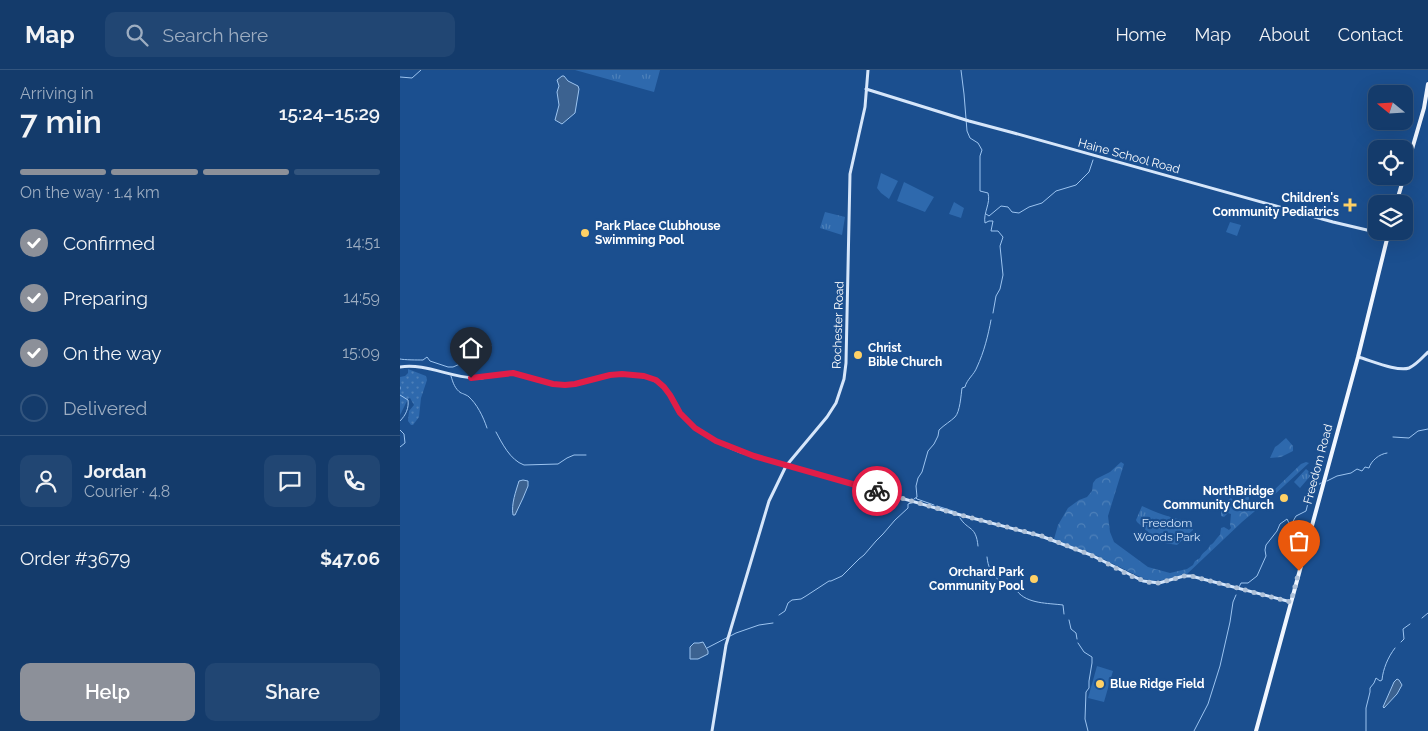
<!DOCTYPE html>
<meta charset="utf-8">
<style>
:root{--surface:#143b6b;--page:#214673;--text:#f1f3f6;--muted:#9dadc1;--line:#33557e;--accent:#8c9099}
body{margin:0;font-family:Raleway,sans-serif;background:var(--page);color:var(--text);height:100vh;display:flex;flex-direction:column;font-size:19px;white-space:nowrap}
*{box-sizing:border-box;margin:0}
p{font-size:16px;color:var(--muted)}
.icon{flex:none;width:28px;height:28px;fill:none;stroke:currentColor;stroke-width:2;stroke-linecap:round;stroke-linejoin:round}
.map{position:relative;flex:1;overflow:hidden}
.side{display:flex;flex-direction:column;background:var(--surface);width:400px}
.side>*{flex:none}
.needle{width:32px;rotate:288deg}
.fabs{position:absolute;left:968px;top:15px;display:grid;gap:10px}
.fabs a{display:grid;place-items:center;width:45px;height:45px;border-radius:10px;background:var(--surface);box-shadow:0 5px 20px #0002,0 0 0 1px var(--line);font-size:25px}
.pin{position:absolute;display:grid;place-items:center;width:42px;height:42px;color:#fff;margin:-51px -21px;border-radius:50% 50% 50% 0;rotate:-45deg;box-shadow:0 0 5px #0007}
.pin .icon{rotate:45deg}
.courier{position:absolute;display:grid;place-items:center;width:50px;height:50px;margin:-25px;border:4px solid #e11d48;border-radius:50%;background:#fff;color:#222;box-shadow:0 1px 6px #0007}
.headline em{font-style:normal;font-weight:600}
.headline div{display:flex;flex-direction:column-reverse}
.headline{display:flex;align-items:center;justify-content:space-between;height:85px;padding:0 20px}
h1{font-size:32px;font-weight:600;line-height:38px}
.bar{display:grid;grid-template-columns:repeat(4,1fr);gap:8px 5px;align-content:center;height:60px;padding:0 20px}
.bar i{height:6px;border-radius:4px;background:var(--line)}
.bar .active{background:var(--accent)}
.bar p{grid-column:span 4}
.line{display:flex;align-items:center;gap:12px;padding:0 20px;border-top:1px solid var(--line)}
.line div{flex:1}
.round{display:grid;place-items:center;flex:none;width:52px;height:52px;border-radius:10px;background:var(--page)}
ol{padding:0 20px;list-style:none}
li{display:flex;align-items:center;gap:15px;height:55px}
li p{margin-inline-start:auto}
li .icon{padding:5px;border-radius:50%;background:var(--accent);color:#fff;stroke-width:4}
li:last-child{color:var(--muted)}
li i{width:28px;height:28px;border:2px solid var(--line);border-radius:50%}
.action{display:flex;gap:10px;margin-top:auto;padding:10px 20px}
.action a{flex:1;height:58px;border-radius:10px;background:var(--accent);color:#fff;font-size:20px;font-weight:600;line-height:58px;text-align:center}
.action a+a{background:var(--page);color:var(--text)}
header{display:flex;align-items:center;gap:30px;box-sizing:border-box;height:70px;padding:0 25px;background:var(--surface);border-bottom:1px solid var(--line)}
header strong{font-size:24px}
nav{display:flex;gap:28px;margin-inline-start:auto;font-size:18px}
.search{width:350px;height:45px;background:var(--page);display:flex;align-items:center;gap:12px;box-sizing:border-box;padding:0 18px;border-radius:10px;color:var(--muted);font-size:19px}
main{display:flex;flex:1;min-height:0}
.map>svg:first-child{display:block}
</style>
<header>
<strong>Map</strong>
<div class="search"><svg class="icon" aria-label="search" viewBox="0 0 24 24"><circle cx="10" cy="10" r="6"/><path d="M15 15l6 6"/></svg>Search here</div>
<nav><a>Home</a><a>Map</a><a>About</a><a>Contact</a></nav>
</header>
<main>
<section class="side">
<div class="headline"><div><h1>7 min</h1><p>Arriving in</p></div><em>15:24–15:29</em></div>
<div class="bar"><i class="active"></i><i class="active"></i><i class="active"></i><i></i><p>On the way · 1.4 km</p></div>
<ol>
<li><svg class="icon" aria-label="check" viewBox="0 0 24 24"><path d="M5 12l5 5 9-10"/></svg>Confirmed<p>14:51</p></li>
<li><svg class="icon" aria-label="check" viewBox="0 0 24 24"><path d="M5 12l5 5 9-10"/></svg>Preparing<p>14:59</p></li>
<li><svg class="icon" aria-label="check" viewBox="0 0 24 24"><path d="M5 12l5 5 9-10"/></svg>On the way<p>15:09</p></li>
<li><i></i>Delivered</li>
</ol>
<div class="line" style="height:90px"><a class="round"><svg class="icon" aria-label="person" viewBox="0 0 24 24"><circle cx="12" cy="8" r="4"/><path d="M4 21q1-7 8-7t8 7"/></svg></a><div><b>Jordan</b><p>Courier · 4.8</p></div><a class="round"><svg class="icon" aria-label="chat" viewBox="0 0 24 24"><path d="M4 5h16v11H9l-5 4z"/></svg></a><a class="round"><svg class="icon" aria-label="phone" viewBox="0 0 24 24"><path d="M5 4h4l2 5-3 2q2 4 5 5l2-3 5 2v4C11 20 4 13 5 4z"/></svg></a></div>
<div class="line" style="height:65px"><div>Order #3679</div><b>$47.06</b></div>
<div class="action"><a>Help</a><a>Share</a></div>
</section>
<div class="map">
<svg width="1028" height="661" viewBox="0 0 1028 661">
<defs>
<pattern id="grass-dots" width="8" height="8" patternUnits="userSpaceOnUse" patternTransform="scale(1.25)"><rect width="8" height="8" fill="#2e69ad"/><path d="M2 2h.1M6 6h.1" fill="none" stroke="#4d80b9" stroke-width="1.8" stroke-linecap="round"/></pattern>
<pattern id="forest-crowns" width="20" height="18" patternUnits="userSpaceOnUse" patternTransform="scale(1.25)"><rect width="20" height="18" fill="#2e69ad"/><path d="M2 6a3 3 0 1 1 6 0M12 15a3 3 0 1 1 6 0" fill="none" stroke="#4d80b9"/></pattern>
<pattern id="park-tufts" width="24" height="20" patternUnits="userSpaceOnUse" patternTransform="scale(1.25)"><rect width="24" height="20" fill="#2e69ad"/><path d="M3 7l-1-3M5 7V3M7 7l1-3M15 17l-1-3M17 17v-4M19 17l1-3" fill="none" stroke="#4d80b9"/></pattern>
</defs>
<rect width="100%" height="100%" fill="#1b4f8f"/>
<!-- grass -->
<path fill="url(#grass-dots)" d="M8 299 26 306 27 310 21 328 19 347 13 355H11L8 351 9 341 14 335 10 328 8 329 0 345V307L5 306 8 303Z"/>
<!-- forest -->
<path fill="url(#forest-crowns)" d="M886 368 893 376V381L881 387 870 388 875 377 878 375Z
M721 392 724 394 708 446 710 462 714 472 748 497 770 503 787 499 793 495 795 491 800 488C802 482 808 481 810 475 814 474 816 468 820 465L821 458 824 457 829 460 831 458 830 455 831 444 828 443 824 447 821 446V441C818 439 815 437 817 432L827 431 831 428 835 432 841 434 848 424H849V429L846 436 847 438H850L867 427 901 394 906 392 909 393 874 425 842 452 787 504 763 510 751 511 742 508 693 484 654 469 658 455 668 438 679 430 687 427 692 421 693 413 696 409 710 402Z"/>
<!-- park -->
<path fill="url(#park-tufts)" d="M175 0H260L254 22Z
M425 142 445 147 442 165 420 158Z
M906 399 912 404 900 418 894 412Z
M742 436C759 444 774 449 793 452V460L777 475 759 472 737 452 736 450Z"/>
<!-- pitch -->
<path fill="#2e69ad" d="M481 103 498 111 489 129 481 123 477 118Z
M504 112 534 127 525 142 497 131Z
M554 132 564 138 561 148 549 144Z
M830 152 841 155 837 166 826 162Z
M697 596 713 601 704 632 688 628Z"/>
<!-- water -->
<path fill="#3c6290" stroke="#9cc4f0" d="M162 6H164L168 11 178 16 179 19 175 43 162 54 155 50 159 35 157 22 159 16 157 10Z
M123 410 128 411V416L123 428 115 445H113C111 434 116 421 119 411Z
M303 572 308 581V584L298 589H290V577L294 573H299Z
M997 609 999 610 1002 615 997 624 984 638 983 637 994 612Z"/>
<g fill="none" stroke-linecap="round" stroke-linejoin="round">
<!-- stream -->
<path stroke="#9cc4f0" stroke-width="1" d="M561 0 564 24 567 61 570 68 578 73 582 80 580 86V121L588 123C591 133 583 143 585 153L589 151H593L591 161H598L603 167 600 176 603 205 600 219 596 226 593 243
M0 7 12 8 21 0
M586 144 589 146 601 136 608 137 612 142 619 143 629 137 642 133 656 121 676 115 689 102 693 90
M0 289C4 290 18 290 23 290L27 287 30 291 48 297H53L74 288 91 276
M51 306C53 313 55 319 61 323 62 323 68 326 68 326 77 334 83 346 87 358
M0 317V319
M0 325 8 330C9 338 6 345 0 351
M0 360 4 364 5 373 0 377
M96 362C102 373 110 390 124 395L158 394 167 388 174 385H186
M993 367 1009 368 1018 361 1028 359
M927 411 937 406 951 403 957 399 962 401 965 397 969 398C971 391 979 384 987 383
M516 428 517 429 534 435
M514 429 517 427 516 416 518 408 522 402 528 381 534 374 538 366 539 360C544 355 551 351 555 347 560 342 561 325 562 318L565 317C567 309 574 305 577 297 584 282 588 266 591 250
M537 436 556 442
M560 448C568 461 576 455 578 476
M587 487C589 507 600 512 617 521 627 534 648 533 663 535L664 544
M839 517 841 513H848L857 506 866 486 865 480 866 475 877 461 880 454 887 449 889 453H892L896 446 906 441 908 433V426L911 422 913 418 921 413
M379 545 385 541 388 533 392 530 401 529 406 526 429 511H431L442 506 459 489 464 485 476 471 483 464 495 450 508 438V434L511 433
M1022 548 1028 543
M669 550 671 559 676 563 677 569
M1001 572 1004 569 1003 559 1010 554
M678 573 684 582 692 587V593L689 611V618L686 622 685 649 688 661
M307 578 336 563 359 555 373 553
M794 661 808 634 820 596 830 552 833 532 836 525
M966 661V638L970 622V618L974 613 976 608 980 611 982 610C983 599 988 587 995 578"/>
<!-- secondary -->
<path stroke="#d6e6fa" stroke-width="3" d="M466 19 569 51 614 63 933 152 988 165
M958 287C970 290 997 302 1009 298 1016 295 1022 288 1028 282
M0 297C25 293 49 307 74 308 87 309 100 303 113 303L159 315 175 314 203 306 210 305H234L250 308 259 313 267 320 280 343 295 358 315 371 341 382 553 443 641 466 691 485 743 511 759 513 784 506H791L891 532
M312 661 326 575 369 431 386 396 427 347 436 333 444 309 446 293 450 104 465 37 468 0"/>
<!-- primary -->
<path stroke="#f0f6ff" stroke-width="4" d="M996 134 1024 38 1028 14
M856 661 958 287 989 161"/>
</g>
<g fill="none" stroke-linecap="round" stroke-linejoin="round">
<!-- done -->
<path stroke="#afc1d8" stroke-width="5" stroke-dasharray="0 9" d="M477 421 553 443 642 466 691 485 731 506 747 512 759 513 784 506H791L891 532 899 501"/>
<!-- route -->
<path stroke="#e11d48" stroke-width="6" d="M71 308 113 303 153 314 165 315 175 314 210 305 222 304 244 306 256 310 264 317 270 325 280 343 295 358 316 371 354 386 477 421"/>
</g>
<!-- markers -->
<g fill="#ffd166" stroke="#1b4f8f" stroke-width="2">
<path d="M947.5 127.5h5v5h5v5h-5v5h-5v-5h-5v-5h5z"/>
<circle cx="185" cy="163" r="5"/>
<circle cx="458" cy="285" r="5"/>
<circle cx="884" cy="428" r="5"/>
<circle cx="634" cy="509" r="5"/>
<circle cx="700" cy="614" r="5"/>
</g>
<g text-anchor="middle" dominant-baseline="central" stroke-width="4.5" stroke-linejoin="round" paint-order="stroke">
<!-- street labels -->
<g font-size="12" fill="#fff" stroke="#1b4f8f">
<text transform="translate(729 86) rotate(15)">Haine School Road</text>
<text transform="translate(438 255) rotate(-88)">Rochester Road</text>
<text transform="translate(918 394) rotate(-75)">Freedom Road</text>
</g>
<!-- poi labels -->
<g font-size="12" font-weight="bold" fill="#fff" stroke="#1b4f8f" text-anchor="end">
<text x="939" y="128">Children's<tspan x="939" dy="14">Community Pediatrics</tspan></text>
<text x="195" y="156" text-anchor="start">Park Place Clubhouse<tspan x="195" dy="14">Swimming Pool</tspan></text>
<text x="468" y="278" text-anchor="start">Christ<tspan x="468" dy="14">Bible Church</tspan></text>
<text x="874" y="421">NorthBridge<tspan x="874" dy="14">Community Church</tspan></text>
<text x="624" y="502">Orchard Park<tspan x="624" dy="14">Community Pool</tspan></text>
<text x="710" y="614" text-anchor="start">Blue Ridge Field</text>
</g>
<!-- park labels -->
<g font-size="12" fill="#cfe3fa" stroke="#1b4f8f">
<text x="767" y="453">Freedom<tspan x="767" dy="14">Woods Park</tspan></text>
</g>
</g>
</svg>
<div class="fabs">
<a><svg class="needle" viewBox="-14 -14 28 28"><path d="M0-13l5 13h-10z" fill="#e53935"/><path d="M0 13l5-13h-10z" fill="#9dadc1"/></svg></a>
<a><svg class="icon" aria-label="locate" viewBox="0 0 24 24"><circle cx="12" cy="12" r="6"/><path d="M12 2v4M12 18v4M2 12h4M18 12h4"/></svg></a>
<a><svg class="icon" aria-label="layers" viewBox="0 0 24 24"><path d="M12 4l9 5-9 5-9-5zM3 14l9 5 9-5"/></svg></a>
</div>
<div class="pin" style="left:899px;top:501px;background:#ea580c"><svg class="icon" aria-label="bag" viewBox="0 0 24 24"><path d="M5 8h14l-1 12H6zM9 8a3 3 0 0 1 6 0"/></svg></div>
<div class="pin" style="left:71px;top:308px;background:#1f2937"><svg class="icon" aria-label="home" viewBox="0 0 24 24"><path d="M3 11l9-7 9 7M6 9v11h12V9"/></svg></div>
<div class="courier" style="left:477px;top:421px"><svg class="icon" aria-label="bike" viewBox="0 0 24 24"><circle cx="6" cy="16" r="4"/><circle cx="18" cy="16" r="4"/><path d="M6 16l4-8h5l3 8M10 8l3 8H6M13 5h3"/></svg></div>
</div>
</main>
